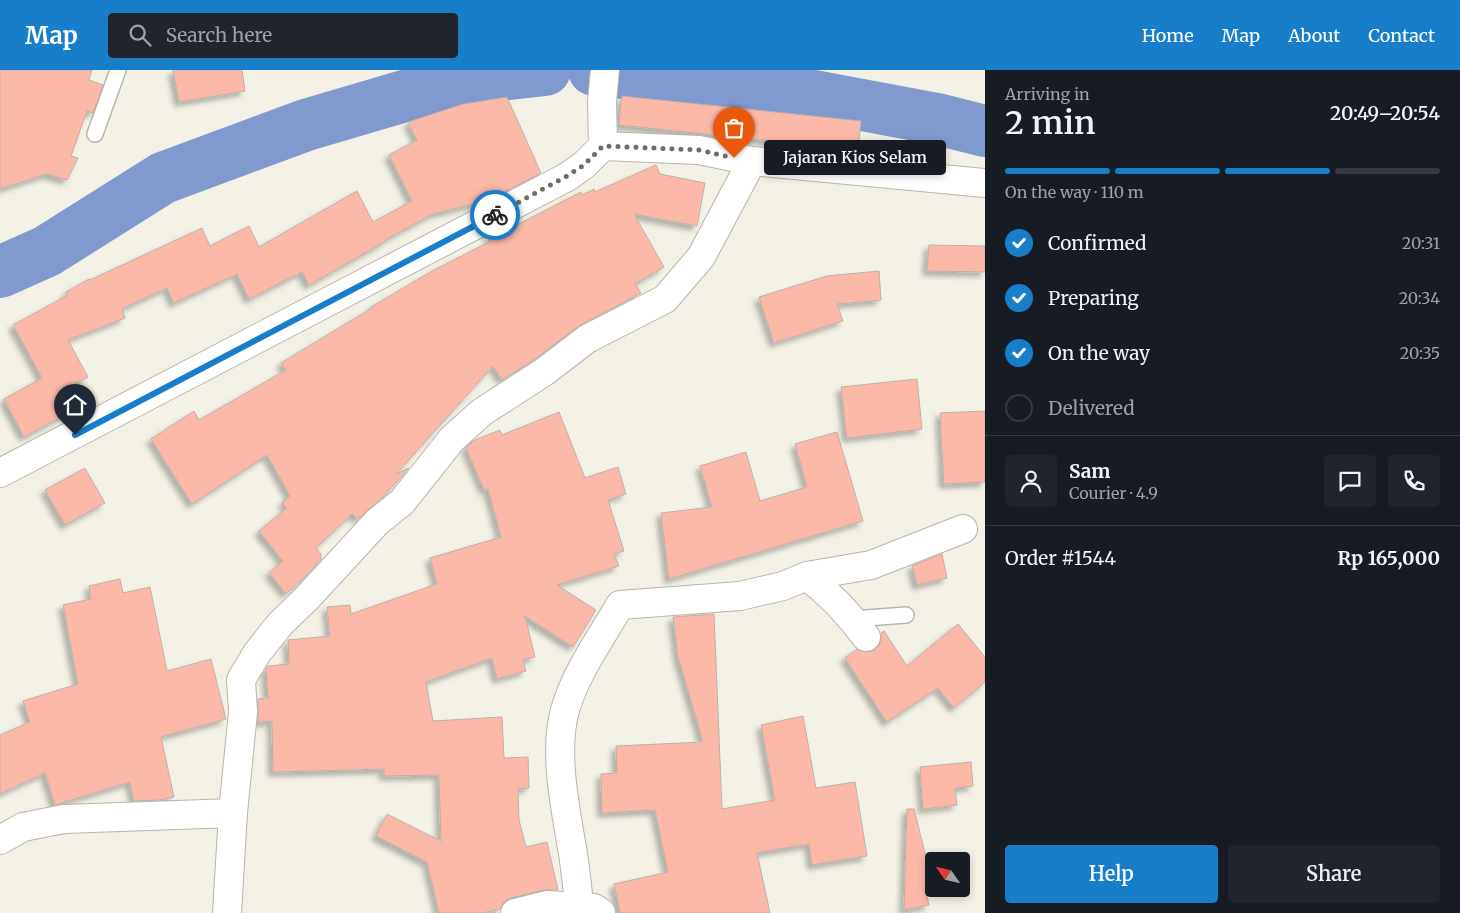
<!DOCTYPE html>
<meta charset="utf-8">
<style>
:root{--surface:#171b24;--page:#20242c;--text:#f1f3f6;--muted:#9ea1a6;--line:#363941;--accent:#187ec9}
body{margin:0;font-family:Merriweather,serif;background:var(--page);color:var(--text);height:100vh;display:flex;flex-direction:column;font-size:19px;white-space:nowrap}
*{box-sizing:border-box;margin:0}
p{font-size:16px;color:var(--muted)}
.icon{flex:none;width:28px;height:28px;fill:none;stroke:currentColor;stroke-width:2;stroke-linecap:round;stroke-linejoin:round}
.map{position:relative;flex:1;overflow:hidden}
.side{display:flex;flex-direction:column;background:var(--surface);width:475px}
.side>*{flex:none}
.needle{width:32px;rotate:304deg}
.controls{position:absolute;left:925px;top:782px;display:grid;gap:10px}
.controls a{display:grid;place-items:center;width:45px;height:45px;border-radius:5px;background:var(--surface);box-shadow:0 2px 8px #0003;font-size:25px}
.pin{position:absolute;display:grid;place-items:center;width:42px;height:42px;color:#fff;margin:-51px -21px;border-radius:50% 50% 50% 0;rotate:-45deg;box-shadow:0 0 5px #0007}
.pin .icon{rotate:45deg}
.courier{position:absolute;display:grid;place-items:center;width:50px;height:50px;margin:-25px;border:4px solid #187ec9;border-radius:50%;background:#fff;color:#222;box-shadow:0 1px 6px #0007}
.bubble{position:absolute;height:35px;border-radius:5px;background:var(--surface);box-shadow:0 2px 8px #0003;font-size:16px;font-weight:600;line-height:35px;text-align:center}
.headline em{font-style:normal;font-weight:600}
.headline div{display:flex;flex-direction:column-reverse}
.headline{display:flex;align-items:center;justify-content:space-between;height:85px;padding:0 20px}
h1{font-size:32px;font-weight:600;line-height:38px}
.bar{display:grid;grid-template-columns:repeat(4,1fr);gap:8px 5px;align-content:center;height:60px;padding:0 20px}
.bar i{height:6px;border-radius:4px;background:var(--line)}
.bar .active{background:var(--accent)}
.bar p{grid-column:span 4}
.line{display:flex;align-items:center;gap:12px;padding:0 20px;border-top:1px solid var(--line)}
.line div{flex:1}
.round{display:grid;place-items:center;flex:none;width:52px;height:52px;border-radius:5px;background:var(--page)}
ol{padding:0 20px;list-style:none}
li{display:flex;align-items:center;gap:15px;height:55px}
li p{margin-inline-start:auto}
li .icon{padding:5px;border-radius:50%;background:var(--accent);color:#fff;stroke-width:4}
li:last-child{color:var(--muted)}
li i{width:28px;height:28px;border:2px solid var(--line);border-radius:50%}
.primary-button{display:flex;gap:10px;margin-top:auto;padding:10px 20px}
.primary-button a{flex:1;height:58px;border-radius:5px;background:var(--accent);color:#fff;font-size:20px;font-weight:600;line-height:58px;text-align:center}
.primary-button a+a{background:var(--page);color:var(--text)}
header{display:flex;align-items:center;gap:30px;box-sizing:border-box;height:70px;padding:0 25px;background:var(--accent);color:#fff}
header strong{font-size:24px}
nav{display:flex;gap:28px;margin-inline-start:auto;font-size:18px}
.search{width:350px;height:45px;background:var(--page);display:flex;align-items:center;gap:12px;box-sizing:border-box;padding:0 18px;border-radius:5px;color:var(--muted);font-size:19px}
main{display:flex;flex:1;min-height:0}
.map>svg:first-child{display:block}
</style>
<header>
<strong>Map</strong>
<div class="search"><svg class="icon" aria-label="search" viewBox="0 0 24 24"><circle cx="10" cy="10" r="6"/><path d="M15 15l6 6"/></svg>Search here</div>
<nav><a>Home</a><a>Map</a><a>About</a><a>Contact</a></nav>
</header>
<main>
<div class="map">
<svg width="985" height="843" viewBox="0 0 985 843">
<defs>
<filter id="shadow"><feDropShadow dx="-4.5" dy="4.5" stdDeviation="2.5" flood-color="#0004"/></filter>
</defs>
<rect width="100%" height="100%" fill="#f3f1e5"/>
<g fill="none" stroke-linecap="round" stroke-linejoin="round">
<!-- river -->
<path stroke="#8099ce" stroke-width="52" d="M594 0 776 19 937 49 985 61
M0 202 47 181 163 108 306 55 462 9 545 0"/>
</g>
<!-- building -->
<path fill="#fdb9a7" stroke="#bdafac" filter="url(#shadow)" d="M0 0H92L89 10 103 15 93 43 87 41 71 86 78 88 67 110 47 104 0 119Z
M173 0H242L245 21 179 32Z
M622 26 861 51 858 80 619 55Z
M507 27 541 103 489 130 433 144 385 170 386 171 309 215 302 202 249 229 237 204 174 233 167 218 122 239 125 248 68 270 88 307 76 313 87 333 24 367 4 329 42 308 13 255 68 225 66 222 89 209 90 210 202 158 210 176 249 156 259 177 357 121 373 152 412 131 389 85 417 70 408 52 463 34Z
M656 95 660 104 705 113 697 156 634 144 664 197 635 214 641 223 580 255 535 289 502 310 493 296 396 404 409 398 384 426 358 449 352 444 316 478 321 484V489L304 508 286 524 269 503 283 491 259 461 287 438 282 433 290 426 267 385 192 434 151 369 194 341 199 350 286 300 281 293 372 238 371 237 434 200 489 172 488 170 581 122 582 125 594 119 595 122Z
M929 175 985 176V202L927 201Z
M879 201 881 230 837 234 843 251 774 273 759 227 827 206Z
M917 309 922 359 847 368 841 317Z
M985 341V412L944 414 940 343Z
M559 342 585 408 618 397 626 424 608 430 624 481 614 484 619 496 557 515 596 540 573 577 525 546 535 587 523 590 526 601 497 609 492 588 426 612 433 651 502 647 504 688 528 687 529 718 518 719 519 750 526 777 547 772 558 820H544L511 828 504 832 500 839 482 843H439L427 792 376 766 387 744 441 771 439 705 384 706V699L273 702 272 651 258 652V629L268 628 266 599 268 596 289 594 288 570 330 566 327 537 350 535 351 544 437 514 430 488 501 467 488 419 484 420 466 378 473 371 500 360 502 365Z
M837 362 863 451 669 509 661 443 712 437 700 396 746 382 760 431 807 417 795 374Z
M85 398 105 433 65 455 45 420Z
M942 484 947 508 917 515 912 496Z
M120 509 123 523 150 517 167 601 211 589 226 649 161 667 174 727 160 730 134 731 130 712 55 735 45 703 0 724V665L30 652 23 631 78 614 63 535 91 529 89 516Z
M714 544 722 739 775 730 761 655 803 646 816 718 855 712 867 786 812 795 809 774 757 783 770 843H620L614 814 668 802 655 740 602 743 601 704 617 703 616 676 703 672 678 586 673 547Z
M958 554 985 587V612L954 638 938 618 887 652 845 588 857 579 868 582 875 580 881 573V563L884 561 907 596Z
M971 692 973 716 955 718 957 735 923 739 920 697Z
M907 739H914L933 815 925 817 929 835 904 840Z"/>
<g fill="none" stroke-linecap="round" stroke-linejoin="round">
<defs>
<path id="lane" d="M95 64 118 0
M853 549 906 545"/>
<path id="street" d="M603 76 699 80 752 91 985 113
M807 506C830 524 849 544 866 567
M0 770 23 757 64 749 233 743
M580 838C577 820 576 802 573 784 566 741 553 683 565 640 576 602 601 568 620 535L740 526 783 516 807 506 871 495 963 459
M227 843 233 743 243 642 241 610 257 583 280 554 306 529 377 452 402 432 452 369 482 342 544 302 587 269 665 229 701 187 752 91"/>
<path id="secondary" d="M515 843 547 835 594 838 601 843"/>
<path id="highway" d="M0 403 567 107 584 95 603 76 602 31 605 0"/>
</defs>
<!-- lane casing -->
<use href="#lane" stroke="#b8b5aa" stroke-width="18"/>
<!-- street casing -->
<use href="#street" stroke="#b8b5aa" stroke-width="30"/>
<!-- secondary casing -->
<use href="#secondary" stroke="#b8b5aa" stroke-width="30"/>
<!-- highway casing -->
<use href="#highway" stroke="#b8b5aa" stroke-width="30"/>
<!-- lane -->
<use href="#lane" stroke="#fff" stroke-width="15"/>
<!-- street -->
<use href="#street" stroke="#fff" stroke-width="28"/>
<!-- secondary -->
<use href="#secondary" stroke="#fff" stroke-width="28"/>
<!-- highway -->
<use href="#highway" stroke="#fff" stroke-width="28"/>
</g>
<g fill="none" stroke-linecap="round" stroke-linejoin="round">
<!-- done -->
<path stroke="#6f6e66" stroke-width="5" stroke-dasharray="0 9" d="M495 145 567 106 584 95 603 76 699 80 734 88"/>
<!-- route -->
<path stroke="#187ec9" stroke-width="6" d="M75 365 495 145"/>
</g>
</svg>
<div class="controls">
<a><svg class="needle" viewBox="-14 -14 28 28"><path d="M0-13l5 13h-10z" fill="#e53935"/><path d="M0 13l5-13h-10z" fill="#9ea1a6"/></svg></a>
</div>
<div class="pin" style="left:734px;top:88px;background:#ea580c"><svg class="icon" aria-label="bag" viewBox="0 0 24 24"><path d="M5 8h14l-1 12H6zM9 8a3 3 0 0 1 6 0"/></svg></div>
<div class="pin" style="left:75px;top:365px;background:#1f2937"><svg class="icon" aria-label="home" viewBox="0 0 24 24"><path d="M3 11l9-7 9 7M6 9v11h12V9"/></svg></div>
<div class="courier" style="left:495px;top:145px"><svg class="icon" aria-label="bike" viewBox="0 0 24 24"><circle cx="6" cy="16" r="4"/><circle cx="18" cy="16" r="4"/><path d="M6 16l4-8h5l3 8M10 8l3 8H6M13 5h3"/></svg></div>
<div class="bubble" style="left:764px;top:70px;width:182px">Jajaran Kios Selam</div>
</div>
<section class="side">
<div class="headline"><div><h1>2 min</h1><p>Arriving in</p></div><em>20:49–20:54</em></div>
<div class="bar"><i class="active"></i><i class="active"></i><i class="active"></i><i></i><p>On the way · 110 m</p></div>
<ol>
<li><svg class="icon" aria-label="check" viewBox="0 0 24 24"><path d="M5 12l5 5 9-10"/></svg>Confirmed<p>20:31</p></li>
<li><svg class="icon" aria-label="check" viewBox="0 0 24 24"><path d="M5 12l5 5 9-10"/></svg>Preparing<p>20:34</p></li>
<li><svg class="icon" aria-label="check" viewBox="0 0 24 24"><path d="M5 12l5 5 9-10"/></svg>On the way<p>20:35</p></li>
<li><i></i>Delivered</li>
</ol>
<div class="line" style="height:90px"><a class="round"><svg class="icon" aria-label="person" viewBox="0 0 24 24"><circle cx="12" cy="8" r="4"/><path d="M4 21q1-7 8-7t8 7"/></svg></a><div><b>Sam</b><p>Courier · 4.9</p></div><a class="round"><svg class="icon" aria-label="chat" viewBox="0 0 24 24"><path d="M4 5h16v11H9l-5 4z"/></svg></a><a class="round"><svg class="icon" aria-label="phone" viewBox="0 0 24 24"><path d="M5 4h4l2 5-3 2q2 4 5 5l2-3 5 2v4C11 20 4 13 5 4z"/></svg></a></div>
<div class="line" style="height:65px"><div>Order #1544</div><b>Rp 165,000</b></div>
<div class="primary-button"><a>Help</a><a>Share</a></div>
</section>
</main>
